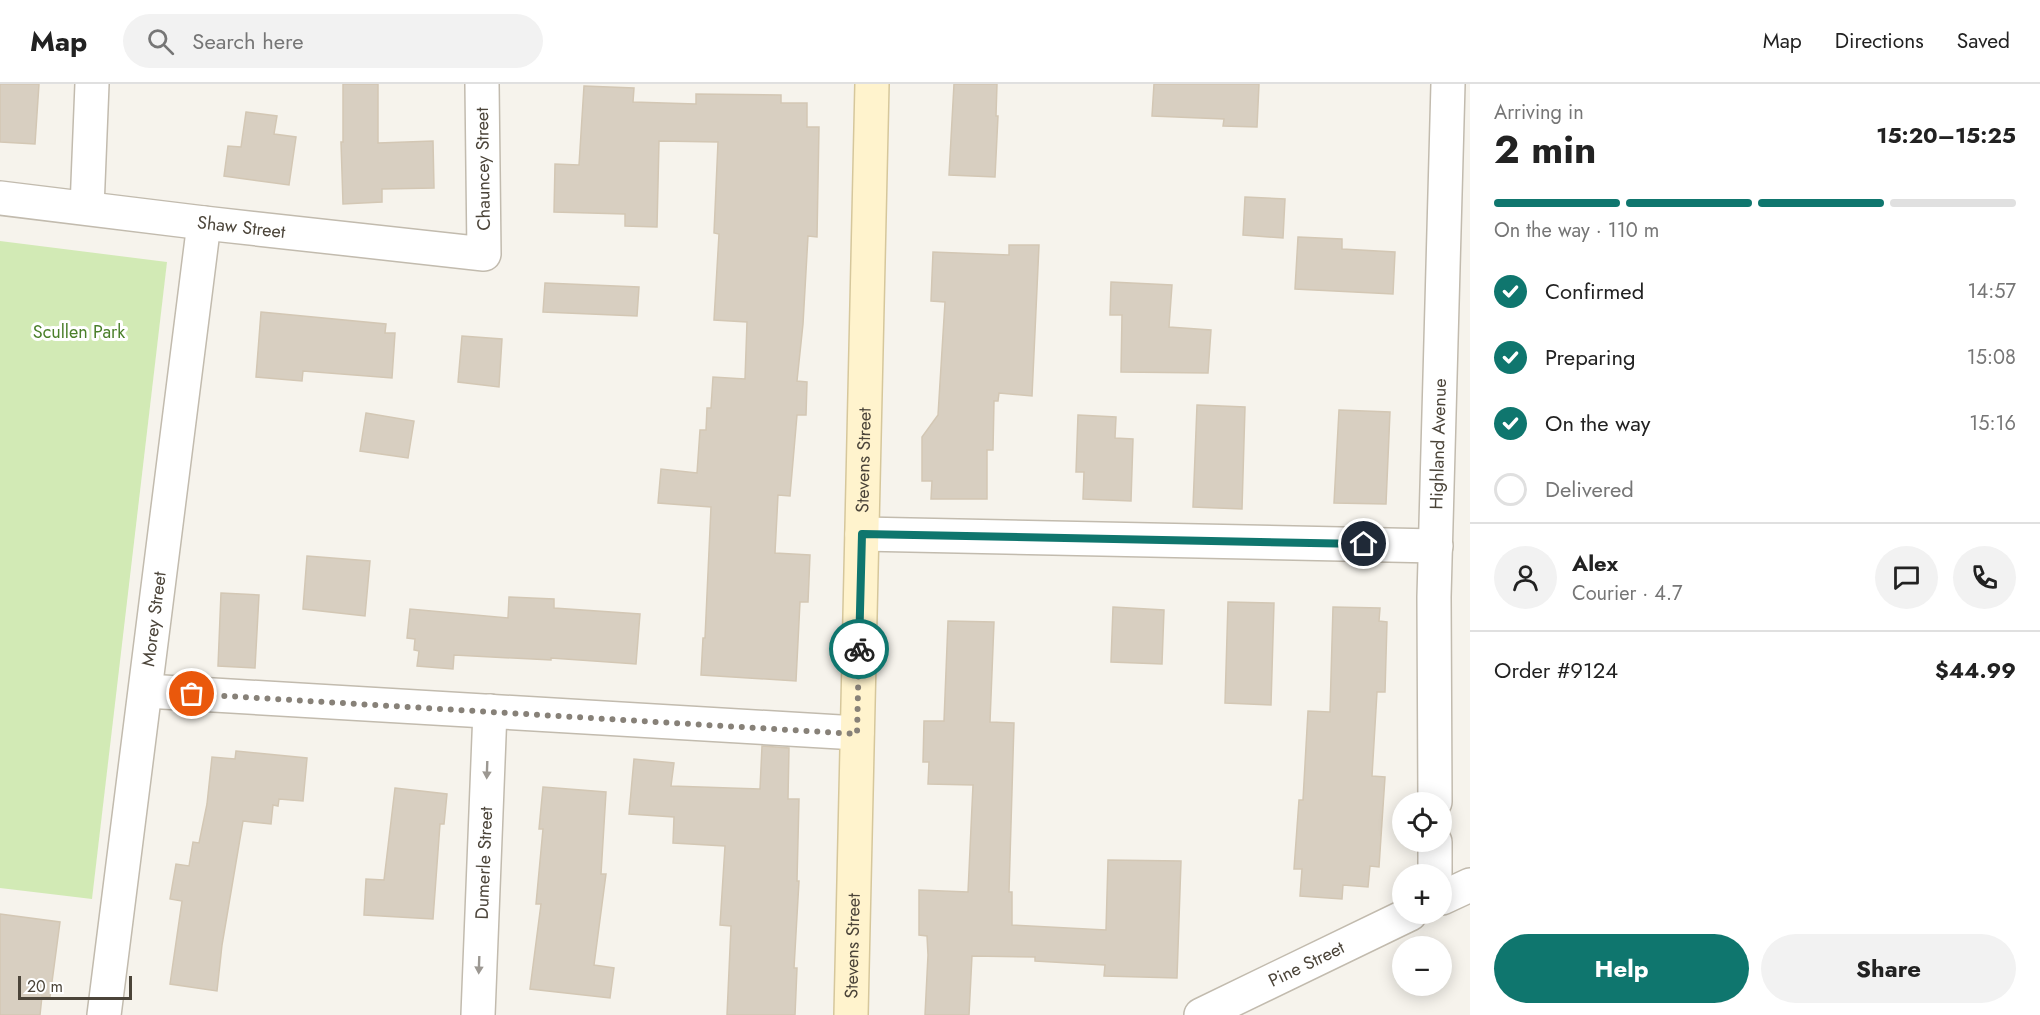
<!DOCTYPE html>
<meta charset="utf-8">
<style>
:root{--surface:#fff;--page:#f2f2f2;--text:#222;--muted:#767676;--line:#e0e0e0;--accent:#0f766e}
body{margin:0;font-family:Jost,sans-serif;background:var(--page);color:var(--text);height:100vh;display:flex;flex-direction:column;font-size:22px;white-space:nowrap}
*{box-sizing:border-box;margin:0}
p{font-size:20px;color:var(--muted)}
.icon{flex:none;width:33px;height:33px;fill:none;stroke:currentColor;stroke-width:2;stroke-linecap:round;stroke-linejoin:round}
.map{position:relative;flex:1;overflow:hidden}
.sheet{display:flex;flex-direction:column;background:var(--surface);width:570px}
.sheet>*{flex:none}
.buttons{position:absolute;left:1392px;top:708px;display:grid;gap:12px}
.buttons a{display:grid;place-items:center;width:60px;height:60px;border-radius:50%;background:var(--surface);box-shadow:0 3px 15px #0003;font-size:30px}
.scale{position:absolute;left:18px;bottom:15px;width:114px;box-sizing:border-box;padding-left:6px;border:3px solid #4b4439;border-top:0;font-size:16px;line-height:21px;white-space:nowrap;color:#4b4439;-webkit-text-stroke:4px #fff;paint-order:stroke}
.pin{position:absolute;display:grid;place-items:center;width:51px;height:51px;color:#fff;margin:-26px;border:3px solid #fff;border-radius:50%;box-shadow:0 2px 6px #0007}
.courier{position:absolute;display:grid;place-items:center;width:60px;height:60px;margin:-30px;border:4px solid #0f766e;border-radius:50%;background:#fff;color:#222;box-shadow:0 2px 8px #0007}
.summary em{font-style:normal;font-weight:700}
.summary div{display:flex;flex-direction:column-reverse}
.summary{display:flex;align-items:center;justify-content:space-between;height:102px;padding:0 24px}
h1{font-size:39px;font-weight:700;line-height:45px}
.bar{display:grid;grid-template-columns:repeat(4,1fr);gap:9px 6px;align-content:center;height:72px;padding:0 24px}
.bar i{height:8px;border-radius:4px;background:var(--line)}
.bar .active{background:var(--accent)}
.bar p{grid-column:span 4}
.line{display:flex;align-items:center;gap:15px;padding:0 24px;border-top:2px solid var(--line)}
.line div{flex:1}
.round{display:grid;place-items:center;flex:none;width:63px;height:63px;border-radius:32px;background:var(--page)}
ol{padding:0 24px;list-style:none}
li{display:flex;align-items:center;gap:18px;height:66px}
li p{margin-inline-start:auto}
li .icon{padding:6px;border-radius:50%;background:var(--accent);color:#fff;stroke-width:4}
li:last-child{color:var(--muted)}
li i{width:33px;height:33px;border:3px solid var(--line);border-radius:50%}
.button{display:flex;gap:12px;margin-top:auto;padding:12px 24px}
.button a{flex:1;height:69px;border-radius:36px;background:var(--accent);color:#fff;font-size:24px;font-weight:700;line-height:69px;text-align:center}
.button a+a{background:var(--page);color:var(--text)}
header{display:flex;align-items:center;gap:36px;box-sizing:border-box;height:84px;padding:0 30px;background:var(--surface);border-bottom:2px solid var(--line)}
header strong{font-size:28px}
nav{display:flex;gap:33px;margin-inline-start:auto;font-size:21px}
.search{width:420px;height:54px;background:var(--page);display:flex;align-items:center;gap:15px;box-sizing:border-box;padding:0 21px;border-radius:33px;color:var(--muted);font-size:22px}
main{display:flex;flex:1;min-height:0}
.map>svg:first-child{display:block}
</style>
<header>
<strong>Map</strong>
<div class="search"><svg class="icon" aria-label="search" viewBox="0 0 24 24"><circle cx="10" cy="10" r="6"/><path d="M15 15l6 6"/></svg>Search here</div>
<nav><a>Map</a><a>Directions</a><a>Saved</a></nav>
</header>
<main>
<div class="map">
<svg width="1470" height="931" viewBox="0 0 1470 931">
<rect width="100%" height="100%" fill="#f6f3ec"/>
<!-- green -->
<path fill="#d2eab5" d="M0 157 167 178 92 815 0 804Z"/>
<!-- building -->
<path fill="#d8cfc1" stroke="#d3c7b4" stroke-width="1.5" d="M0 0H39L35 60 0 58Z
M343 0H378V59L433 57 434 104 382 105V118L343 120 341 58H343Z
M954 0H997L996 32H998L995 93 949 91Z
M1154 0H1259L1257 43 1223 42 1224 35 1152 32Z
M584 2 634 4 633 18 696 20V10L781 11V19H807V43H819L817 153 808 152 803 240 797 297 807 298 806 331H797L790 412 778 411 775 469 810 471 808 518H800L796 597 701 591 703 554H705L711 423 658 419 661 385 697 389 700 346H706L707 324H711L713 293 745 295 747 238 714 236 719 150 714 149 718 58 659 57 657 143 625 142V130L554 128 555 80 579 81Z
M246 28 277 32 274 50 296 53 289 101 224 92 228 62 241 63Z
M1245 113 1285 115 1283 154 1243 151Z
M1298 153 1342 155V165L1395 168 1393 210 1295 205Z
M1009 161H1039L1032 312 999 309 998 317H994L993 366H987V415H931L932 397H922V353L938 331 945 218 931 217 933 168 1009 171Z
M1111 198 1172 201 1169 243 1211 246 1208 289 1121 288 1122 231H1110Z
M545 199 639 203 637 232 543 228Z
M261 228 386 240 385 249H395L392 294 303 287 302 297 256 293Z
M462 252 502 255 499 303 458 298Z
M1197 321 1245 323 1242 425 1193 423Z
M1339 326 1390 328 1386 420 1334 419Z
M366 329 414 337 408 374 360 367Z
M1078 331 1116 333 1115 354 1133 355 1131 417 1083 415 1084 388H1076Z
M307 472 370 477 365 532 303 525Z
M221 509 259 511 255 584 218 582Z
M509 513 554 515V524L640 530 636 580 551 574V576L454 571 453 585 417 582 419 567 414 566 415 555 407 554 410 525 508 534Z
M1228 518 1274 519 1271 621 1225 619Z
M1113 523 1164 526 1162 580 1111 578Z
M1333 523 1380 524 1379 537 1387 538 1385 608H1377L1372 692 1385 693 1379 783 1370 782 1368 803 1343 801 1342 815 1300 812 1302 785H1294L1299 716H1303L1308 627 1330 628Z
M948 537 994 538 990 638 1014 639 1009 808H1012V841L1106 846 1108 776 1181 777 1177 894 1104 892 1105 881 1035 877V873L972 872 969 931H925L928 871 927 852 919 851V806L968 808 973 701 928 700 929 678H923L924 637H944Z
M762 662 789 664 788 715H799L797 797H799L794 884H797L795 931H727L731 842 720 841 725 762 673 759 674 733 629 730 634 675 674 679 671 702 760 705Z
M236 667 307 674 303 717 279 715 278 722 273 721 271 740 243 737 222 861 217 907 170 900 182 817 170 815 176 780 189 782 193 758 199 759 207 720 212 673 235 675Z
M543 703 606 708 601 790H606L594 881 614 884 610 914 530 905 541 820H536L543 745H539Z
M395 704 447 710 444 740H440L433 835 364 831 366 795 384 796Z
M0 830 60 838 50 913 42 912 40 931H0Z"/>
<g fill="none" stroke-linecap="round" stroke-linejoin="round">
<defs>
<g id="minor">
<path id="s1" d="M0 114 204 139 484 170 482 0"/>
<path d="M87 124 92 0"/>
<path d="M862 450 1436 462"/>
<path d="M146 607 857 649"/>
<path id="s2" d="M1435 718 1434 513 1448 0"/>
<path d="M1435 758V790"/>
<path id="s3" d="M104 931 204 139"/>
<path id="s4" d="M478 931 490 627"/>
</g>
<g id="tertiary">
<path d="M1442 814 1470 801"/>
<path id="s5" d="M1201 931 1410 830"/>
</g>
<g id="secondary">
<path id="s6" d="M851 931 872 0"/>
</g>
</defs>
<!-- minor casing -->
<use href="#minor" stroke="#c2bbae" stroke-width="36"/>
<!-- tertiary casing -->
<use href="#tertiary" stroke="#c2bbae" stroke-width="36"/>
<!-- secondary casing -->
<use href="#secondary" stroke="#d6c79b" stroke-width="36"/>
<!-- minor -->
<use href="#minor" stroke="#fff" stroke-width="33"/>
<!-- tertiary -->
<use href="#tertiary" stroke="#fff" stroke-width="33"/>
<!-- secondary -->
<use href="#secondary" stroke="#fff3cd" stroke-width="33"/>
</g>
<!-- one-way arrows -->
<defs><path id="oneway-solid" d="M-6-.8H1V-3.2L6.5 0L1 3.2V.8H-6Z" transform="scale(1.5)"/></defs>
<g fill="#9c9892">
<use href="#oneway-solid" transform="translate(487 686) rotate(92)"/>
<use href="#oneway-solid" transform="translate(479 881) rotate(92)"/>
</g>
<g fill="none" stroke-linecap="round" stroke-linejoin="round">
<!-- done -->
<path stroke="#878178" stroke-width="6" stroke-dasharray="0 10.8" d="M192 610 857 650 859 565"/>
<!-- route -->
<path stroke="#0f766e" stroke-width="8" d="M859 565 862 450 1364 460"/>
</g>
<g text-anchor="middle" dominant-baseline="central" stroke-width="6" stroke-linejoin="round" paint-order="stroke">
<!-- street labels -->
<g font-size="18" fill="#4b4439" stroke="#fff">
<text transform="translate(483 85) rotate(-91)">Chauncey Street</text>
<text stroke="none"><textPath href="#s1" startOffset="243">Shaw Street</textPath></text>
<text stroke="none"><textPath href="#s2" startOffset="358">Highland Avenue</textPath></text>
<text stroke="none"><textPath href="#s6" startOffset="555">Stevens Street</textPath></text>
<text stroke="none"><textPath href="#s3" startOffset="399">Morey Street</textPath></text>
<text stroke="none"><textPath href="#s4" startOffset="152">Dumerle Street</textPath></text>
<text stroke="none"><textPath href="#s6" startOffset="69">Stevens Street</textPath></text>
<text stroke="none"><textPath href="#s5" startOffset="117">Pine Street</textPath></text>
</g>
<!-- park labels -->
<g font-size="18" fill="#4a7f2a" stroke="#fff">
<text x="79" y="248">Scullen Park</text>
</g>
</g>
</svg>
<div class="buttons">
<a><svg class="icon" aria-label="locate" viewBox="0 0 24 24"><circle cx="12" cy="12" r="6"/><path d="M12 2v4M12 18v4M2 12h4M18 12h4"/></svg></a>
<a>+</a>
<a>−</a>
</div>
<div class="scale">20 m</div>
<div class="pin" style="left:192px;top:610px;background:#ea580c"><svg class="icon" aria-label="bag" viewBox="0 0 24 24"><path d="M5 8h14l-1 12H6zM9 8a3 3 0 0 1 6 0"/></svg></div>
<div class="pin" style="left:1364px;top:460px;background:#1f2937"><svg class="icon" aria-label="home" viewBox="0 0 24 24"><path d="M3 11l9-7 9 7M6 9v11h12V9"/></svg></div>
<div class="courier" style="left:859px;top:565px"><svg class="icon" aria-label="bike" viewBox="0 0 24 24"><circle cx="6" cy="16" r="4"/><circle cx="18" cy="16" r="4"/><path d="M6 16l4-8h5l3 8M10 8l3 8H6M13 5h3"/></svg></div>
</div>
<section class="sheet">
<div class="summary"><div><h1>2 min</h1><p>Arriving in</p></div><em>15:20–15:25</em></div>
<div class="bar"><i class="active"></i><i class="active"></i><i class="active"></i><i></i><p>On the way · 110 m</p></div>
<ol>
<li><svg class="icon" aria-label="check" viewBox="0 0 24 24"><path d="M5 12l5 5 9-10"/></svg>Confirmed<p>14:57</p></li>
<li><svg class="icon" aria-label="check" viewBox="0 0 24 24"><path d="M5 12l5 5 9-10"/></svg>Preparing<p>15:08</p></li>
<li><svg class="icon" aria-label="check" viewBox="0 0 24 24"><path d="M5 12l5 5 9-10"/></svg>On the way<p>15:16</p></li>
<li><i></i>Delivered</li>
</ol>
<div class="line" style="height:108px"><a class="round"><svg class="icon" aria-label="person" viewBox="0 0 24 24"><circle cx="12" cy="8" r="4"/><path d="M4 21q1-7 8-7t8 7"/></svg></a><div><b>Alex</b><p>Courier · 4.7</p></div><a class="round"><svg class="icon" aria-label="chat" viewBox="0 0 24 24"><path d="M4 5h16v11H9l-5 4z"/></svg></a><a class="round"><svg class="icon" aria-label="phone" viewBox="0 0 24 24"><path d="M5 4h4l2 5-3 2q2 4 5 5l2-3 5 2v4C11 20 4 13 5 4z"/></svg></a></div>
<div class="line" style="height:78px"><div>Order #9124</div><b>$44.99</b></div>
<div class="button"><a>Help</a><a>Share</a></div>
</section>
</main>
